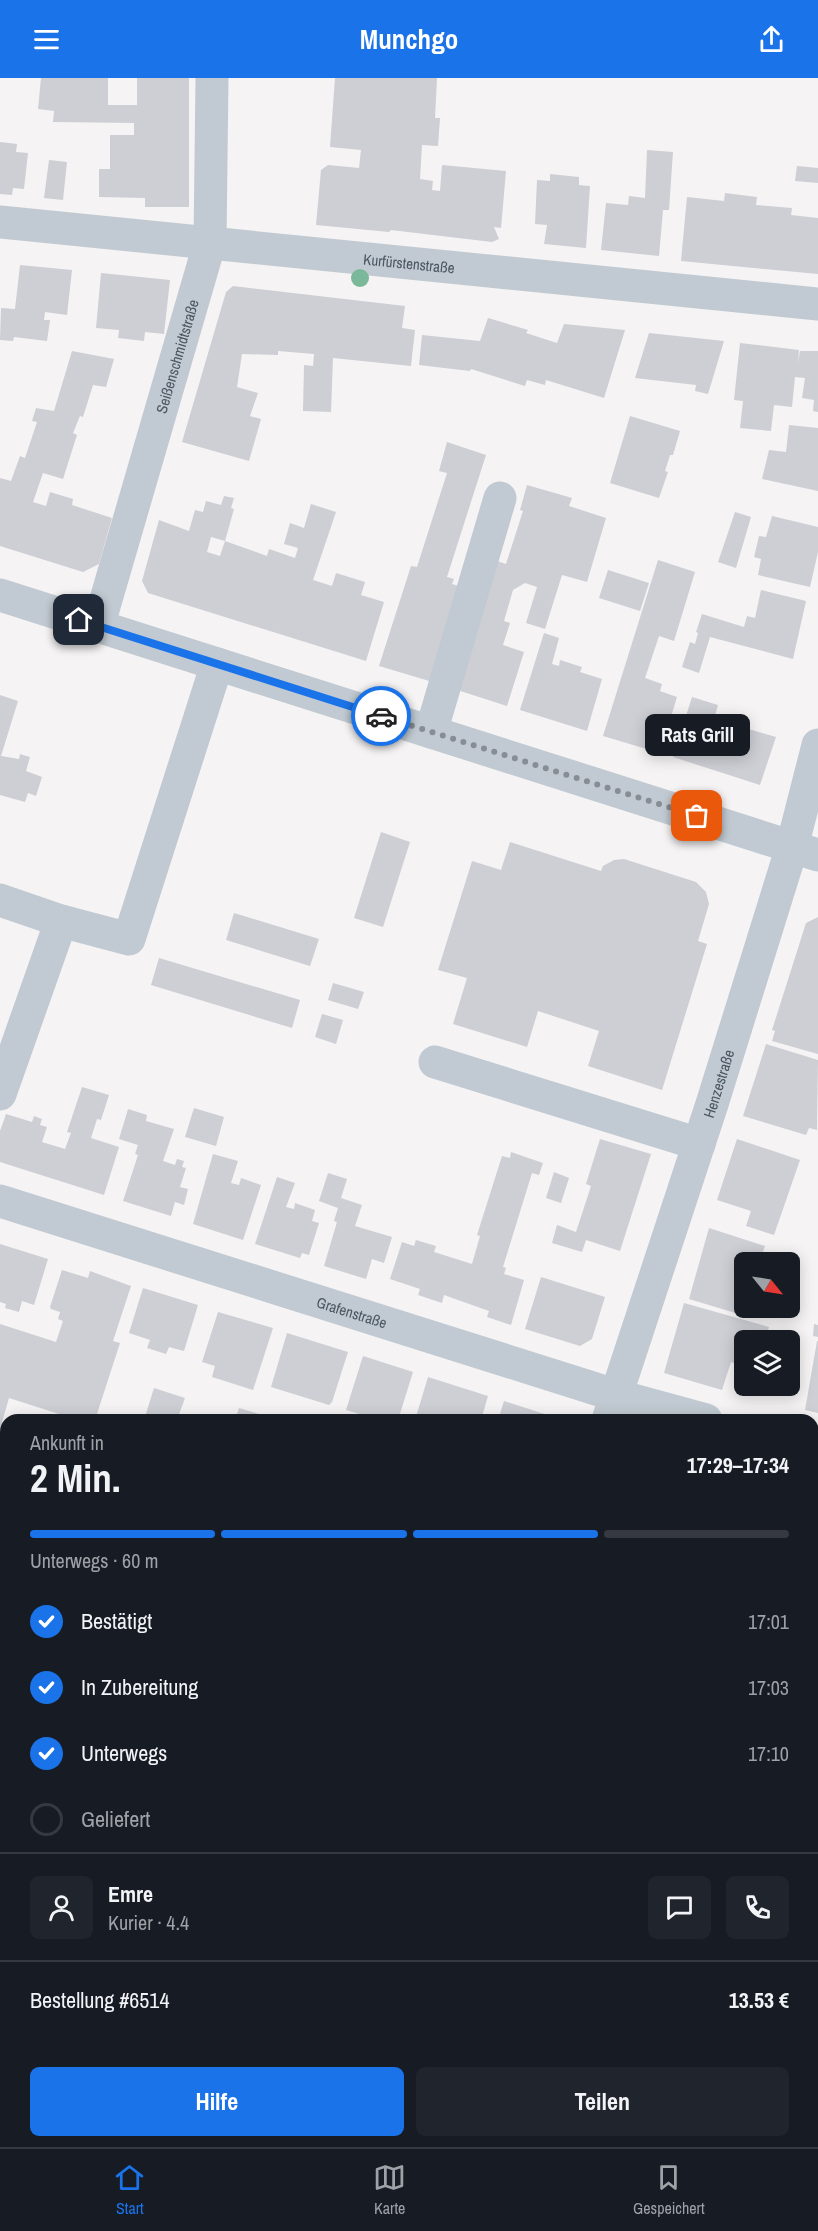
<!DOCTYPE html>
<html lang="de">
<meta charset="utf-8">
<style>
:root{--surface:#171b24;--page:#20242c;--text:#f1f3f6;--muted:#9ea1a6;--line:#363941;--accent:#1a73e8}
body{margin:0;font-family:"Archivo Narrow",sans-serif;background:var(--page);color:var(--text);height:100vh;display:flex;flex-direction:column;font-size:22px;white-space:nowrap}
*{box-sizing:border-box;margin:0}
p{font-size:20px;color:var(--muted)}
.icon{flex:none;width:33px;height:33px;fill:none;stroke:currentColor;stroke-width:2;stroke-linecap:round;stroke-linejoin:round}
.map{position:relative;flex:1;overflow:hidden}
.sheet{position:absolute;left:0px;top:1336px;width:819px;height:734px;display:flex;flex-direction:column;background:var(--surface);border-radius:18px 18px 0 0;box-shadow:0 3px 15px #0003}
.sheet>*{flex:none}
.needle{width:39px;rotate:120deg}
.buttons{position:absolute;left:734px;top:1174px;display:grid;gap:12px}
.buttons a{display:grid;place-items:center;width:66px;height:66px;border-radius:9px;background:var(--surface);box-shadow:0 3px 15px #0003;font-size:30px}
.pin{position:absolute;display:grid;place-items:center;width:51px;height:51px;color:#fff;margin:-26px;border-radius:12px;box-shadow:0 3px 9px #0006}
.courier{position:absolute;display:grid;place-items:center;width:60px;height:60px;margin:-30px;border:4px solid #1a73e8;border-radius:50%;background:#fff;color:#222;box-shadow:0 2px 8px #0007}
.bubble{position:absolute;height:42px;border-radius:9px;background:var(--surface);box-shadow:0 3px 15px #0003;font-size:20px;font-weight:700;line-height:42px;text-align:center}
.headline em{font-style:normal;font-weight:700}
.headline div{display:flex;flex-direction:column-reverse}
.headline{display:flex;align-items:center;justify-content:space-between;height:102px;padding:0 30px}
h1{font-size:39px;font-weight:700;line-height:45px}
.bar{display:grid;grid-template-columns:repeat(4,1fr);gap:9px 6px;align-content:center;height:72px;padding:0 30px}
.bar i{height:8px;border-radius:4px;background:var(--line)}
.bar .active{background:var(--accent)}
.bar p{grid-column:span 4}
.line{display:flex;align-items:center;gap:15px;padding:0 30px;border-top:2px solid var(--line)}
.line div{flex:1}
.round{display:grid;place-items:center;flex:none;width:63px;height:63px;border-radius:9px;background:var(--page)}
ol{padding:0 30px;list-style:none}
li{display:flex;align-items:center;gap:18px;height:66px}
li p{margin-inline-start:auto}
li .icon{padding:6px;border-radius:50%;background:var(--accent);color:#fff;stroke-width:4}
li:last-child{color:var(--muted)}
li i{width:33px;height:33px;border:3px solid var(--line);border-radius:50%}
.action{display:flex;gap:12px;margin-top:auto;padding:12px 30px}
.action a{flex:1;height:69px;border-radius:9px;background:var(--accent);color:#fff;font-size:24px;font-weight:700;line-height:69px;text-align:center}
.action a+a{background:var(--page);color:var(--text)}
header{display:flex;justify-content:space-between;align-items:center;height:78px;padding:0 30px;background:var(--accent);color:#fff;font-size:27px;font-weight:700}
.dock{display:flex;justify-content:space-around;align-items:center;height:84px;border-top:2px solid var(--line);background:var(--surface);font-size:16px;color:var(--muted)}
.dock a{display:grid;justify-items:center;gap:3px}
.dock .active{color:var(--accent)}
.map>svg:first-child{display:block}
</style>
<header><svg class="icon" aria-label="menu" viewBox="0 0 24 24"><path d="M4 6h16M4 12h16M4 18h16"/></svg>Munchgo<svg class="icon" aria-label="share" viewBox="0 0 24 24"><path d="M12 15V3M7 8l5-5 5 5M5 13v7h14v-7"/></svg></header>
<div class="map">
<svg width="818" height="2069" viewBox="0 0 818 2069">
<rect width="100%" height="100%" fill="#f5f3f3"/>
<!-- building -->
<path fill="#cdcfd5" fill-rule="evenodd" d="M41 0H108V27H137V0H189V129H145V120L99 119V91H110V57H134V45L53 44 54 33 38 31Z
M335 0H437L435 40H440L438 68 422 67 420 101 433 103 432 112 440 113 442 87 506 93 501 150 494 149 499 161 492 164 391 152 389 154 316 147 321 92 328 87 359 90 361 72 330 69Z
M0 64 17 66 16 74 28 75 24 111 13 110 12 117 0 116Z
M647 72 673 74 669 132H663L659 178 601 172 606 125 628 127 629 118 645 120Z
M49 82 67 84 63 122 44 120Z
M797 88 818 90V105L795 103Z
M550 96 579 99V107L590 108 586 170 544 166 547 147 535 146 537 102 550 103Z
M725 115 757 119 756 127 792 130 791 137 818 140V196L681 183 687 119 724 123Z
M20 187 72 192 67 237 45 234 44 242H50L47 263 14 259 13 263 0 262 1 230 15 231Z
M101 195 170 202 164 256 145 254 144 263 118 260 119 252 96 250Z
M233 208 405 228 402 250 415 252 411 288 333 280 331 334 303 333 304 287 313 288 314 276 278 273V277L242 276 237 309 258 315 250 338 261 341 249 383 182 364 226 214Z
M488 240 528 252 526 255 557 265 564 246 625 252 604 320 546 302 545 307 527 302 525 308 471 291 470 293 419 287 422 257 480 263Z
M649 255 724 263 708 316 695 313 696 307 635 300Z
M740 265 799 272 798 285 800 273H818V334L813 333 814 322 802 320 805 300 795 299 792 329 774 327 771 353 740 350 743 323 734 322Z
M72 273 114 281 106 309 93 307 83 339 80 338 73 355 77 357 63 401 43 395 33 424 46 428 50 414 73 421 72 427 112 440 99 486 83 494 0 468V400L11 403 20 378 25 380 37 344 32 343 36 330 54 333Z
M630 338 680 353 673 377H670L665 393 668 394 659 420 610 405Z
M789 347 818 350V413L762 401 769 372 786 374Z
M447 364 486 377 447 499 454 501 452 506 466 510 436 605 379 588 411 488 417 489 447 395 439 393Z
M527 407 572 420 569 428 606 440 587 504 562 497 545 551 526 545 537 509 525 505 513 512 504 543 510 545 503 567 524 574 507 628 451 610 491 481 506 486 523 433 520 432Z
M224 418 234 420 231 430 234 431 225 463 267 478 269 471 295 480 298 470 284 466 290 445 304 450 311 426 336 434 313 502 332 508 336 495 365 504 361 517 384 524 366 583 148 515 142 503 159 442 189 453 195 432 203 434 206 423 221 427ZM211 459 225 463 220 478 207 474Z
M735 434 751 439 736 490 718 484Z
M772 438 818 449V474L810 509 758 497 761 481 754 479 759 458 766 459Z
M658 482 695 494 674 563 659 558 645 600 662 606 660 613 677 619 660 675 603 658Z
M608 492 649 505 640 533 599 520Z
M761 512 806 523 793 581 710 559 699 595 682 589 690 564 695 566 698 555 696 554 702 536 744 549 747 538 755 540Z
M544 555 559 560 552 586 559 588 560 582 582 589 580 594 602 601 587 653 520 632Z
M0 617 18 623 1 678 19 681 20 676 30 679 26 693 42 699 36 718 28 715 25 724 0 717Z
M692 619 718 627 710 656 719 659 724 644 776 659 760 707 673 679Z
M381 754 410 764 383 849 354 840Z
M510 764 601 793 603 788 614 782 624 781 696 804 706 814 709 826 698 863 707 866 662 1012 588 988 599 953 538 933 527 969 453 946 467 900 438 892 472 783 501 792Z
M234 835 319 861 310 888 226 862Z
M818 839V976L772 963 775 953 772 952 806 845Z
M159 880 300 922 292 950 151 907Z
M333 905 364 914 358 931 328 922Z
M322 936 343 942 336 966 315 959Z
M766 966 818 982 817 1052 809 1050 806 1057 743 1038Z
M82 1009 109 1017 101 1042 97 1041 91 1060 119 1069 104 1117 0 1084V1053L6 1036 32 1044 34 1038 42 1041 40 1047 47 1049 42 1064 65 1071 71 1055 67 1054Z
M194 1030 224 1039 216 1068 185 1059Z
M128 1031 147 1037 146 1043 174 1051 163 1083 175 1087 177 1081 184 1083 182 1089 186 1090 180 1109 188 1111 184 1127 175 1124 171 1138 123 1123 138 1077 135 1076 138 1067 119 1061Z
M600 1061 651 1076 620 1173 586 1162 582 1174 552 1165 557 1147 576 1154 591 1108 586 1106Z
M737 1061 800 1082 774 1157 746 1148 751 1133 717 1122Z
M511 1074 543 1085 539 1097 532 1095 503 1189 506 1190 504 1196 524 1202 511 1247 487 1239 489 1233 444 1217 442 1225 418 1217 420 1211 390 1201 402 1164 414 1168 416 1162 436 1168 434 1174 472 1186 480 1158 477 1157 502 1078 510 1080Z
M213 1076 238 1083 231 1105 239 1107 241 1100 261 1107 243 1162 193 1146Z
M554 1094 569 1100 561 1125 546 1120Z
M328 1095 347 1101 341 1120 362 1127 355 1148 392 1159 384 1185 372 1181 366 1201 324 1188 337 1144 334 1143 338 1130 319 1123Z
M277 1099 295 1105 286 1129 294 1131 295 1125 315 1132 312 1143 319 1145 309 1177 302 1175 300 1180 255 1166Z
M709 1150 765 1168 759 1185H744V1230L742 1237 689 1221Z
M0 1166 48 1181 34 1227 22 1223 19 1234 5 1230 6 1226 0 1224Z
M62 1192 88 1200 90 1193 131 1208 113 1263 120 1265 95 1342H57L59 1336 9 1320 2 1344 6 1346V1458L0 1459V1246L56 1264 63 1243 58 1241 60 1234 51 1231 50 1229Z
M541 1199 605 1219 592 1261 580 1268 525 1251Z
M143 1210 198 1227 184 1273 169 1269 166 1276 147 1270 150 1262 129 1255Z
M684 1225 769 1249 765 1263H744L739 1287 731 1284 722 1312 664 1295Z
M770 1230H787L786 1235Z
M218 1234 273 1250 253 1312 212 1299 215 1288 202 1284Z
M814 1246 818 1247V1259L813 1258Z
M287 1255 348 1274 332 1324 329 1327 271 1309Z
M817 1263H818V1335L805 1332Z
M363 1278 413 1294 398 1342H379L346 1332Z
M428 1299 488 1318 481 1342H415Z
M154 1310 185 1320 177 1342H144Z
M504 1323 557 1340 559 1342H498Z
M239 1330 259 1336 257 1342H235Z
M817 1412 818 1413V1482L813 1481V1432Z
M0 1504 6 1505V1543L1 1542 3 1530 0 1529Z
M813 1527H818V1569H813Z
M813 1571 818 1572V1640H813Z
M0 1653H6L1 1707H0Z
M813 1677H818V1725H813Z
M813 1804H818V1835L813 1834Z
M0 1868 6 1869V1941L0 1940Z
M214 2064 234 2066 235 2064H285L283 2069H212Z
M360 2064H409L407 2069H359Z"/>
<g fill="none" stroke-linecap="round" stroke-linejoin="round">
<!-- minor -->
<g stroke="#c1cad2" stroke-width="33">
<path id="s1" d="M0 144 818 226"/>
<path d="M0 517 818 777"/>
<path id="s2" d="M98 549 210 164 212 0"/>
<path d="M431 654 500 420"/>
<path d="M0 822 61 843"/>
<path d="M435 984 699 1066"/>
<path d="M0 1016 61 843 129 861 217 586"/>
<path id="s3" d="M0 1123 618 1318 706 1342"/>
<path id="s4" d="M608 1342 712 1026 792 769 818 667"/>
<path d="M813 1372 818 1373"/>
<path d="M813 1669H818"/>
<path d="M0 1747H6"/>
<path d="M813 1920 818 1921"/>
<path d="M324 2069 325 2064"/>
</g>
</g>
<!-- trees -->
<circle fill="#7bb799" cx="360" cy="200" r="9"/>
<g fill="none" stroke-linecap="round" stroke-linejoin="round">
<!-- done -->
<path stroke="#868d94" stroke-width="6" stroke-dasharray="0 10.8" d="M381 638 697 738"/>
<!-- route -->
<path stroke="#1a73e8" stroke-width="8" d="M79 542 381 638"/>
</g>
<g text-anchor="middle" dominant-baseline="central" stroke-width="5" stroke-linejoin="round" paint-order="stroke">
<!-- street labels -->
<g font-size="15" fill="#4a5661" stroke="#fff">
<text stroke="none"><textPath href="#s1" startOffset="411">Kurfürstenstraße</textPath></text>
<text stroke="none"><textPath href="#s2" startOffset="282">Seißenschmidtstraße</textPath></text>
<text stroke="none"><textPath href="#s4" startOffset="354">Henzestraße</textPath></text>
<text stroke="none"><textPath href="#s3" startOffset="369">Grafenstraße</textPath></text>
</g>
</g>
</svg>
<div class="buttons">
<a><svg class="needle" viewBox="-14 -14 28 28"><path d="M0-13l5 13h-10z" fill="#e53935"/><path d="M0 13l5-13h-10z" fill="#9ea1a6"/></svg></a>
<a><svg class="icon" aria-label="layers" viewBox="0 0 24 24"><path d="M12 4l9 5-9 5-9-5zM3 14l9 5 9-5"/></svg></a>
</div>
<div class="pin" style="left:697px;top:738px;background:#ea580c"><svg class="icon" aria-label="bag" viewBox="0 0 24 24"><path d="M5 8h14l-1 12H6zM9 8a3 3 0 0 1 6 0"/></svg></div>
<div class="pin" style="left:79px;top:542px;background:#1f2937"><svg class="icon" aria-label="home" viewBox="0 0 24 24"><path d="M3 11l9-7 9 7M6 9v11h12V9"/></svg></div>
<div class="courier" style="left:381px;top:638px"><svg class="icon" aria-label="car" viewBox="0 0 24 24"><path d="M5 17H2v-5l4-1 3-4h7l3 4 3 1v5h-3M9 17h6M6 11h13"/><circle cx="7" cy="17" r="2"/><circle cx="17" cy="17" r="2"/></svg></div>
<div class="bubble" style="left:645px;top:636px;width:105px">Rats Grill</div>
<section class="sheet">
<div class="headline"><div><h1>2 Min.</h1><p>Ankunft in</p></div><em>17:29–17:34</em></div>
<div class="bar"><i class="active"></i><i class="active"></i><i class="active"></i><i></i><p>Unterwegs · 60 m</p></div>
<ol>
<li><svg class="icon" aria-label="check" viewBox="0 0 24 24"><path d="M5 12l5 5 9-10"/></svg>Bestätigt<p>17:01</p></li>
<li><svg class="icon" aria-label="check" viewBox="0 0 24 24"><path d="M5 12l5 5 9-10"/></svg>In Zubereitung<p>17:03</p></li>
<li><svg class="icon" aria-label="check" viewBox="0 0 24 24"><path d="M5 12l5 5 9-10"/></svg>Unterwegs<p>17:10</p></li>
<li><i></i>Geliefert</li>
</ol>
<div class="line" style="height:108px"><a class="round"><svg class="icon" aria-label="person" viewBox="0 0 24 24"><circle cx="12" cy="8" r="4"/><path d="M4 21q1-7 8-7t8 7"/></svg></a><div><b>Emre</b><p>Kurier · 4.4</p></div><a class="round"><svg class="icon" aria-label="chat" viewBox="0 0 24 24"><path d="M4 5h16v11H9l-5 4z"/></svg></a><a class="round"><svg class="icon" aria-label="phone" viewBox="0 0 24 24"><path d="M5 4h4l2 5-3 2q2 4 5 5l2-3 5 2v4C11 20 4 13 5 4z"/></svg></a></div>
<div class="line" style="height:78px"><div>Bestellung #6514</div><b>13.53 €</b></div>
<div class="action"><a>Hilfe</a><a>Teilen</a></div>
</section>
</div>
<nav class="dock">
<a class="active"><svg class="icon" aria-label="home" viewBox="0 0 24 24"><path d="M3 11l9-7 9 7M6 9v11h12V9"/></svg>Start</a>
<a><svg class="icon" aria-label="map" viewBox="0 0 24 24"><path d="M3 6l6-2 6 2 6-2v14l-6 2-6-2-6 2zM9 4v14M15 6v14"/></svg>Karte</a>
<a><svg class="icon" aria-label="saved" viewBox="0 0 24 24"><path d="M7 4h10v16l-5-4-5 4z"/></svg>Gespeichert</a>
</nav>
